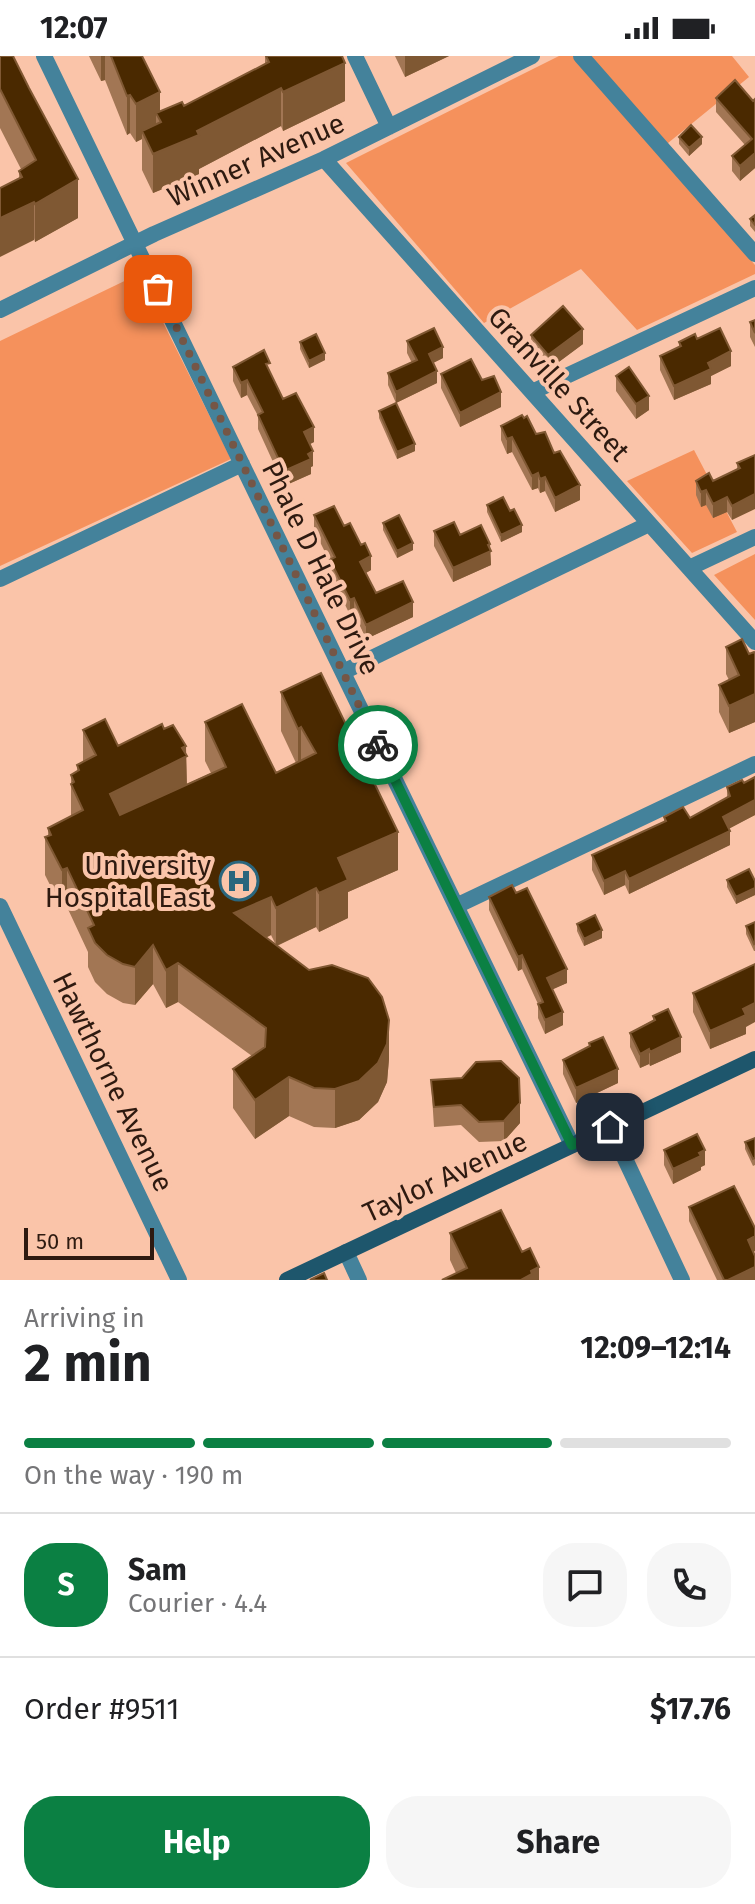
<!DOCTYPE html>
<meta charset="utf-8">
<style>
:root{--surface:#fff;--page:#f6f6f6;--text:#202124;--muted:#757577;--line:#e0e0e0;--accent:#0b8043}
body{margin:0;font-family:"Fira Sans",sans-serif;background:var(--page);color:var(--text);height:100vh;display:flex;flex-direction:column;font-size:30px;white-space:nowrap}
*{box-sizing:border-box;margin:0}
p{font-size:26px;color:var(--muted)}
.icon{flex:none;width:44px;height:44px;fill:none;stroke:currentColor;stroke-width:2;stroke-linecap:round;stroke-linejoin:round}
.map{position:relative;height:1224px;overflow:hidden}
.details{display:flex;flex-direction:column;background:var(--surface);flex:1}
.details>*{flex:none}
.scale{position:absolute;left:24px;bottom:20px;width:130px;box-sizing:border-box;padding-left:8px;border:4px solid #2e1a10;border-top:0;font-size:22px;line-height:28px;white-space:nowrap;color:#2e1a10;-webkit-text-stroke:6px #fac4a9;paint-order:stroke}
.pin{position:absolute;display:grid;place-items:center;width:68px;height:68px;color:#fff;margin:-34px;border-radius:16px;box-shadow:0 4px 12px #0006}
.courier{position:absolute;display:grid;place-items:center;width:80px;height:80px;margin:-40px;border:6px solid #0b8043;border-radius:50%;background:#fff;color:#222;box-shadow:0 2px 10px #0007}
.head em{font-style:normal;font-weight:700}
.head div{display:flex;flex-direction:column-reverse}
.head{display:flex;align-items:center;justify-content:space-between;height:136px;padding:0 24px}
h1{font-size:52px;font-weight:700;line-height:60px}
.bar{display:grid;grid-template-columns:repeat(4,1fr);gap:12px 8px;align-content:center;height:96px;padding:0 24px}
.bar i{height:10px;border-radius:6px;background:var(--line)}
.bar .on{background:var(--accent)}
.bar p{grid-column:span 4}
.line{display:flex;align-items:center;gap:20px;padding:0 24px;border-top:2px solid var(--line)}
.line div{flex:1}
.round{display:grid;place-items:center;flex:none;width:84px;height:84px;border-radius:32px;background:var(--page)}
.button{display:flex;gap:16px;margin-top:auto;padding:16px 24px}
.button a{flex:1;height:92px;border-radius:32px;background:var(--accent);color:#fff;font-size:32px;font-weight:700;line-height:92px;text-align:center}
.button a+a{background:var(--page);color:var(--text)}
.status{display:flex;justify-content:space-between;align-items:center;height:56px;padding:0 40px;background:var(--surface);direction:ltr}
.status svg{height:22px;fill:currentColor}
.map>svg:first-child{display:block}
</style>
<div class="status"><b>12:07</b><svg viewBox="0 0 49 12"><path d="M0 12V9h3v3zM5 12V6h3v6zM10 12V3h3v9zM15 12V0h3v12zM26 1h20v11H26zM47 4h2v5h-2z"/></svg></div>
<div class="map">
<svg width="755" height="1224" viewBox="0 0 755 1224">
<rect width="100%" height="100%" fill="#fac4a9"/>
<!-- green -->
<path fill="#f5915c" d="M559 0H732L749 21 657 96 755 209V218L637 274 581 213 484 267 346 107Z
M139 218 231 403 0 510V285Z
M694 394 737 476 692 497 627 425Z
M755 498V564L714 519Z"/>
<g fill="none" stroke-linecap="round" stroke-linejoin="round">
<!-- minor -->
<path stroke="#44829b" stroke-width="16" d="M44 0 572 1089
M355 0 389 71
M581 0 755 198
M324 103 755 586
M0 254 154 178 324 103 532 0
M532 336 755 232
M689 512 755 481
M0 523 242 408
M343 616 649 468
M0 850 179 1224
M456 850 755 708
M610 1071 682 1224
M346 1196 359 1224"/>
<!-- secondary -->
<path stroke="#1e566c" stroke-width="16" d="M287 1224 755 1003"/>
</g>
<!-- wall -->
<path fill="#a27654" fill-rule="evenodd" d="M0 0 78 162 35 186 19 123V115L21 113 0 72Z
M89 0H142L160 56 184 50 265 8V0L345 45 283 75 281 70 199 113V118L153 137 142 114V83L136 86 130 77 127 79 105 24 101 25Z
M395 0H449L405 21Z
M716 42 753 45 755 112 740 125 732 115V100L745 89 716 56Z
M679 81 702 88 689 100 679 88Z
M755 159V176L750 170V163Z
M755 264V291L750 281V266Z
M531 279 583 288 548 314 531 294Z
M697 283 731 310 711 320V328L674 344 660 314V300L679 291V286Z
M407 285 443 302 433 307 437 327 396 347 388 329V317L412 307 407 297Z
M300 286 325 304 309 312 300 293Z
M233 311 270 316 283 343 314 386 310 388 313 410 311 411V418L284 430 258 373V360L247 339 241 342 233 325Z
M441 318 482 324 501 351 460 371 441 332Z
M616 320 649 354 636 363 616 335Z
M379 355 415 395 397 403 379 362Z
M501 370 536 378 554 397 580 444 555 456 545 435 540 437 538 432 532 434 512 396 507 398 501 384Z
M755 399 732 464 727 456 713 462 706 449 701 451 696 439V425H713L737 413V407Z
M487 449 510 455 522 476 501 486 487 456Z
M314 459 344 470 371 514 366 517 376 537 413 561 366 583 354 557 350 559 330 518V506L314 474Z
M383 467 413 494 397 502 383 474Z
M434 475 460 479 490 493 491 509 453 526 434 490Z
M726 591 749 598H755V666L729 677 719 656V629L729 624 726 618Z
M281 636 398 814 348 836V862L319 876 316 871 277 890 389 1003 387 1026 378 1046 359 1064 335 1072 314 1071 289 1060 255 1083 233 1052V1013L252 1000 178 946 166 952 153 928 135 949 123 947 107 938 95 926 88 911V896L67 851 62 853 45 819V781L48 780V772L71 760V719L77 716V709L83 706V674L118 690 164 673 186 699 187 728 211 717 205 705V666L276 717 296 707 281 675ZM271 879 276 889 266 882Z
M755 721V759L729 772 730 789 629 838 625 829 604 839 592 814V799L664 766V761L690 762 727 742V731L744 727Z
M727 824 755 825V839L736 848 727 831Z
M489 841 567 927 552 933 563 969 545 978 538 962V948L522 913 518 915 489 854Z
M755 866V895H754L746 878V870Z
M577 868 602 882 584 890 577 875Z
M693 937 746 971V978L710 993 693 956Z
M653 960 681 996 650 1010 649 1008 640 1012 630 991V977L653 964Z
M589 987 618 1027 576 1047 563 1018V1004L589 991Z
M431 1024 520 1067 504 1085 479 1086 461 1069 434 1071Z
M755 1082V1109L753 1110 745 1093V1086Z
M664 1094 705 1109 701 1111V1114L673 1128 664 1109Z
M689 1151 755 1172V1195L753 1196 755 1224H717L689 1165Z
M450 1177 522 1196 539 1224 456 1217 450 1204Z"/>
<!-- shaded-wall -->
<path fill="#7f5833" d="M101 0H105V24L101 25Z
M405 0H449L405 21Z
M345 7V45L283 75V36Z
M281 32V70L199 113V118L153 137V98Z
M160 36V64L156 57V77L142 75V83L136 86V48Z
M130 39V77L127 79V40Z
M702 81V88L689 100V92Z
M755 97V112L740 125V110Z
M78 123V162L35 186V148Z
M34 146V184L0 201V162Z
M583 273V288L548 314V299Z
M443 291V302L429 309V298Z
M731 295V310L711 320V328L674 344V330L708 307Z
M325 297V304L309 312V305Z
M437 315V327L396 347V336Z
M247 324V339L241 342V327Z
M501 336V351L460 371V357Z
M649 340V354L636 363V348Z
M314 371V386L304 391V376Z
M512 381V396L507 398V383Z
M415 388V395L397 403V396Z
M313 395V410L311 411V418L284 430V415Z
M538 417V432L532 434V420Z
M545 421V435L540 437V423Z
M580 429V444L555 456V442Z
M706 434V449L701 451V436Z
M755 438V453L732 464V450Z
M727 441V456L713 462V448Z
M522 469V476L501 486V479Z
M413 487V494L397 502V495Z
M490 488 491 509 453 526V512Z
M371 500V514L360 520V506Z
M354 542V557L350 559V544Z
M413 546V561L366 583V569Z
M755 638V666L729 677V650Z
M301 671V709L298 711V673Z
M186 690 187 739 110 777V738Z
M755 744V759L723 776V761Z
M730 775V789L629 838V823Z
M398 776V814L348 836V862L319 876V837L338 802Z
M67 812V851L62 853V814Z
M625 815V829L604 839V825Z
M316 832V871L276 890V852Z
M755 832V839L736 848V841Z
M271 841V879L234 896V857Z
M602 874V882L584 890V883Z
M153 889V928L135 949V911Z
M522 899V913L518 915V901Z
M178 907V946L166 952V914Z
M567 913V927L547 936V922Z
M755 947V966L746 971V978L710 993V975L743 953Z
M563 956V969L545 978V964Z
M389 964V1003L387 1026 378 1046 359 1064 335 1072V1033Z
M681 981V996L650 1010V996Z
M649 993V1008L640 1012V998Z
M618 1013V1027L576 1047V1032Z
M289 1021V1060L255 1083V1044Z
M520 1047V1067L504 1085V1065Z
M705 1094V1109L701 1111V1114L673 1128V1113Z
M755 1180V1195L748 1198V1184Z
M539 1211V1224H521L531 1215Z
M755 1211V1224H728Z"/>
<!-- building -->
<path fill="#4a2900" stroke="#7f5833" stroke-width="2" d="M0 0H13L29 32 78 123 35 148 34 146 0 162V132L22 121 19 115 36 104 0 33Z
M111 0H142L160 36 136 48 130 39 127 40Z
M266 0H342L345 7 283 36 281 32 197 75 199 79 153 98 142 75 161 66 156 57 182 46 184 50 269 6Z
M735 24 753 45 755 43V97L740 110 732 100 752 83 716 42Z
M691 69 702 81 689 92 679 81Z
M755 159V169L750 163Z
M563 250 583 273 548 299 531 279Z
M755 264V277L750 266Z
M434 272 443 291 429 298 437 315 396 336 388 317 417 304 407 285Z
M720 272 731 295 708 307 711 313 674 330 660 300 681 290 679 286 695 278 697 283Z
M316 278 325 297 309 305 300 286Z
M264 294 270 307 266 308 283 343 296 337 314 371 304 376 313 395 308 398 311 403 284 415 258 359 263 356 247 324 241 327 233 311Z
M471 303 482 324 494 320 501 336 460 357 441 318Z
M629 311 649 340 636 348 616 320Z
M396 347 415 388 397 396 379 355Z
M522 359 524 362 527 360 536 378 545 376 554 397 560 395 580 429 555 442 545 421 540 423 538 417 532 420 512 381 507 383 501 370Z
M755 399V438L732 450 727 441 713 448 706 434 701 436 696 425 709 417 713 425 740 412 737 407Z
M503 441 510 455 514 453 522 469 501 479 487 449Z
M334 450 344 470 350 467 361 489 365 487 371 500 360 506 376 537 403 525 413 546 366 569 354 542 350 544 330 504 335 501 314 459Z
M399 459 413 487 397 495 383 467Z
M454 466 460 479 481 469 490 488 488 489 491 495 453 512 434 475Z
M742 583 749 598 754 596 755 598V638L729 650 719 629 739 619 726 591Z
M321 617 398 776 338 802 348 824 319 837 316 832 276 852 271 841 234 857 309 914 332 909 368 922 382 941 389 964 387 988 378 1007 359 1025 335 1033 314 1032 289 1021 255 1044 233 1013 265 991 266 972 178 907 166 914 153 889 135 911 123 908 107 899 95 887 88 872 94 869 67 812 62 814 45 781 51 779 48 772 83 754 71 728 74 726 71 719 79 714 77 709 96 699 83 674 105 663 118 690 162 668 164 673 173 669 186 690 182 692 187 700 110 738 120 759 226 711 205 666 242 648 276 717 316 697 301 671 298 673 281 636Z
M755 721V744L723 761 730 775 629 823 625 815 604 825 592 799 666 765 664 761 683 751 690 762 730 740 727 731 742 724 744 727Z
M749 813 755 825V832L736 841 727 824Z
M512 829 516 837 527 832 567 913 547 922 563 956 545 964 538 948 543 946 522 899 518 901 489 841Z
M595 859 602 874 584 883 577 868Z
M755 866V887L754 888 746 870Z
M755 908V947L743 953 746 959 710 975 693 937Z
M668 953 681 981 650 996 649 993 640 998 630 977 655 964 653 960Z
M603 981 618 1013 576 1032 563 1004 590 990 589 987Z
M501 1005 519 1022 520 1047 504 1065 479 1066 461 1049 434 1051 431 1024 462 1022 476 1006Z
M697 1078 705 1094 699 1097 701 1100 673 1113 664 1094Z
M755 1082V1102L753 1103 745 1086Z
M734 1130 755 1172V1180L748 1184 755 1200V1211L728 1224H724L689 1151Z
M501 1154 522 1196 530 1192 539 1211 531 1215 532 1218 521 1224H442L467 1212 450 1177Z
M324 1217 327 1224H310Z"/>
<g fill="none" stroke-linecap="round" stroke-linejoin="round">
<!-- done -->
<path stroke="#755646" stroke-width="8" stroke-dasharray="0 14.4" d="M158 233 378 689"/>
<!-- route -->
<path stroke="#0b8043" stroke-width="10" d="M378 689 572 1089 610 1071"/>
</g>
<!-- icons -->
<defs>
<symbol id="hospital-ring" viewBox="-11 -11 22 22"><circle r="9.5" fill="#fac4a9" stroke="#2a667d" stroke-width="1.5"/><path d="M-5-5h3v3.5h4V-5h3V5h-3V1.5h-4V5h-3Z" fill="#2a667d"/></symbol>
</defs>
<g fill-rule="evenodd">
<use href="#hospital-ring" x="217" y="803" width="44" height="44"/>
</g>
<g text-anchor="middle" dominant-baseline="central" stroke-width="8" stroke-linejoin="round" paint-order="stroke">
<!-- street labels -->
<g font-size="28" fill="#2e1a10" stroke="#fac4a9">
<text transform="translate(256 104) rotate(-24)">Winner Avenue</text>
<text transform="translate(559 328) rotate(48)">Granville Street</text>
<text transform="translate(321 512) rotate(64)">Phale D Hale Drive</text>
<text transform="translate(113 1026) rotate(64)">Hawthorne Avenue</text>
<text transform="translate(445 1121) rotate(-25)">Taylor Avenue</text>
</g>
<!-- poi labels -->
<g font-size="28" fill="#2e1a10" stroke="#fac4a9" text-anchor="end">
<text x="211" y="809">University<tspan x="211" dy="32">Hospital East</tspan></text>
</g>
</g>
</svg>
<div class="scale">50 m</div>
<div class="pin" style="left:158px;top:233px;background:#ea580c"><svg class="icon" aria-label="bag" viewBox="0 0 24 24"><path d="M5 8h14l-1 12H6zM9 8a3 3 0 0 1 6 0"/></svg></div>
<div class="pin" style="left:610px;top:1071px;background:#1f2937"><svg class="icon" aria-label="home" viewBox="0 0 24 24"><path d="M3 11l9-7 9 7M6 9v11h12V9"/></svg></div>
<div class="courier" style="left:378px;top:689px"><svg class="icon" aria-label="bike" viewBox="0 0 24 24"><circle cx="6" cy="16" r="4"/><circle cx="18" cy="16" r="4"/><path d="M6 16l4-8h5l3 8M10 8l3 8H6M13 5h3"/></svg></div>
</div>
<section class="details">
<div class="head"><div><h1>2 min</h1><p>Arriving in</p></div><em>12:09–12:14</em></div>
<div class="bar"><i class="on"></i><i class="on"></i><i class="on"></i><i></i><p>On the way · 190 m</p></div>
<div class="line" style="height:144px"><b class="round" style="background:var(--accent);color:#fff">S</b><div><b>Sam</b><p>Courier · 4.4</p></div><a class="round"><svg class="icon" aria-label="chat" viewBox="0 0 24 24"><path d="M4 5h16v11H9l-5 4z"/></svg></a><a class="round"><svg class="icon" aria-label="phone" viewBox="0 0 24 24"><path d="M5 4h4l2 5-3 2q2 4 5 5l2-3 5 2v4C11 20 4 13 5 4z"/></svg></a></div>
<div class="line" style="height:104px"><div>Order #9511</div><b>$17.76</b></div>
<div class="button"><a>Help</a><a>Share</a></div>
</section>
